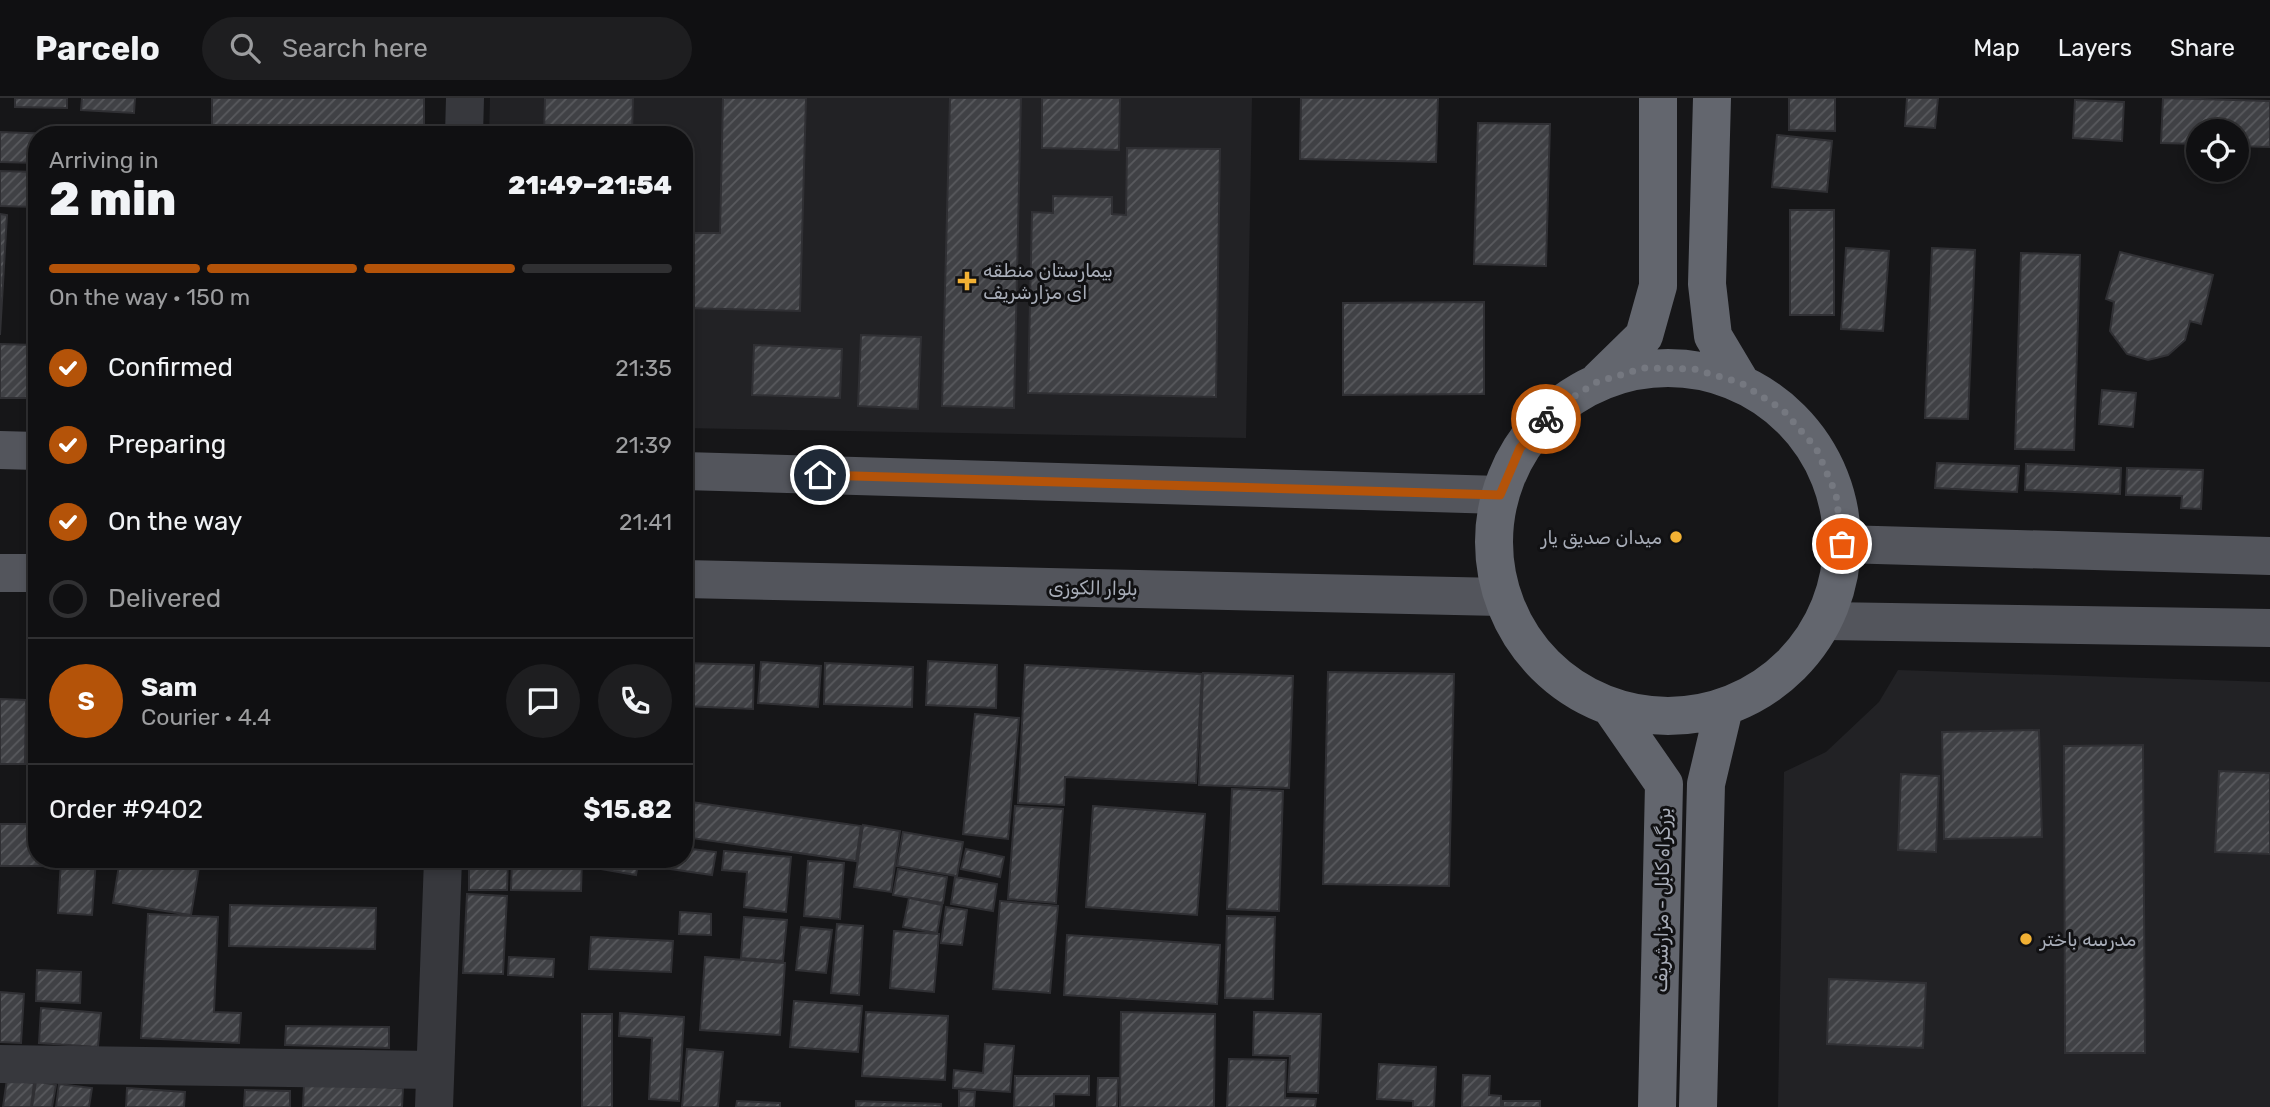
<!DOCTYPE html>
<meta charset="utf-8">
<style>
:root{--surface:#101012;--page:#1e1e20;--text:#f1f3f6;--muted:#9c9d9f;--line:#303032;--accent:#b45309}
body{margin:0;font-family:Rubik,Cairo,sans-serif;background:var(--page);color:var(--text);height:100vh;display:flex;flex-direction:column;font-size:26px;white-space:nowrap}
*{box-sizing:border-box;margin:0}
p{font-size:23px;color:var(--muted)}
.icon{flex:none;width:38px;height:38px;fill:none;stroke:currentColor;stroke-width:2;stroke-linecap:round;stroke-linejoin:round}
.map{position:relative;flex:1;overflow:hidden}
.panel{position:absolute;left:28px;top:28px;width:665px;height:742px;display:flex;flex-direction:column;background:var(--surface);border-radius:28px;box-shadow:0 4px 10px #0003,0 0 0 2px var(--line)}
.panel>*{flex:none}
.controls{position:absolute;left:2186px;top:21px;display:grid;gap:14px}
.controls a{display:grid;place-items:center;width:63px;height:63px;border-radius:50%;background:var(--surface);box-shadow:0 4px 10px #0003,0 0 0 2px var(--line);font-size:35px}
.pin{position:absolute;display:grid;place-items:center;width:60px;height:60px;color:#fff;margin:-30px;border:4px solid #fff;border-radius:50%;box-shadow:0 2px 7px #0007}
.courier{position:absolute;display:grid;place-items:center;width:70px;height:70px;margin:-35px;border:5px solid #b45309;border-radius:50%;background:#fff;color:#222;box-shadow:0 2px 9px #0007}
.summary em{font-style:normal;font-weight:800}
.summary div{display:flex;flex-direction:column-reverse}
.summary{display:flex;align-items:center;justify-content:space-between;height:119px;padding:0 21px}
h1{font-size:46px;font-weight:800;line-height:52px}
.bar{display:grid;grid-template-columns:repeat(4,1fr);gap:10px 7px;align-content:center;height:84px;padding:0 21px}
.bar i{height:9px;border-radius:5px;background:var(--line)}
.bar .active{background:var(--accent)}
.bar p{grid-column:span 4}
.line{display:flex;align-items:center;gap:18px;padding:0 21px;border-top:2px solid var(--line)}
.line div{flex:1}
.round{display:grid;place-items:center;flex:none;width:74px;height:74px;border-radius:37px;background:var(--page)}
ol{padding:0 21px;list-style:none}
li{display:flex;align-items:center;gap:21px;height:77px}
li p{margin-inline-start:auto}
li .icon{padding:7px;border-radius:50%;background:var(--accent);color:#fff;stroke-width:4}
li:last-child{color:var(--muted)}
li i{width:38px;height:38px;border:4px solid var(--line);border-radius:50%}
header{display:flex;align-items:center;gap:42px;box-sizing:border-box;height:98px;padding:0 35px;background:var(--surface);border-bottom:2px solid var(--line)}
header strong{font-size:33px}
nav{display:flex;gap:38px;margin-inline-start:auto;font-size:24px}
.search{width:490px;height:63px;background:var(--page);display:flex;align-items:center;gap:18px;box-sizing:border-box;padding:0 24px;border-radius:38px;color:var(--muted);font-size:26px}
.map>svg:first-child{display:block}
</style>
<header>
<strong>Parcelo</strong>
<div class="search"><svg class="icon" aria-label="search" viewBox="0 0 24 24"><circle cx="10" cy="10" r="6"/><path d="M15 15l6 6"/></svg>Search here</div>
<nav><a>Map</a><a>Layers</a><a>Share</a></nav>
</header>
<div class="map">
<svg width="2270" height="1009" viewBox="0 0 2270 1009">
<defs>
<pattern id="building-hatch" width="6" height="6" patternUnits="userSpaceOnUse" patternTransform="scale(1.75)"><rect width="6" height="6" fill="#404145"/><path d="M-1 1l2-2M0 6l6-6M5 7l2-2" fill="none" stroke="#595a5e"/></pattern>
</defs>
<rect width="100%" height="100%" fill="#161618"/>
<!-- built -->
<path fill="#222225" d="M490 0H1252L1246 340 684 330V37H489Z
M1898 572 2270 584V1009H1778L1784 674 1826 654 1879 604Z"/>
<!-- building -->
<path fill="url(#building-hatch)" stroke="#303034" stroke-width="2" d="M15 0H67V10L15 9Z
M82 0H135L134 15 81 12Z
M212 0H424V37H212Z
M545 0H633L632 37H544Z
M723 0H806L800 213 684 210V135H720Z
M950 0H1021L1014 310 942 308Z
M1042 0H1120L1119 52 1042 50Z
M1301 0H1438L1436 64 1300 61Z
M1789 0H1835V33L1789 32Z
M1907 0H1938L1935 30 1905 28Z
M2163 0 2270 3V49L2236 48V33H2198V46L2161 45Z
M2075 2 2124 4 2122 43 2073 40Z
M1478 25 1550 26 1546 168 1474 166Z
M0 34 83 37H37V65L0 64Z
M1777 37 1832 43 1827 94 1772 89Z
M1127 50 1220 51 1216 299 1028 295 1032 114 1053 115V98L1112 99V116L1126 117Z
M0 73 37 74V109L0 108Z
M1790 112H1834V217H1790Z
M0 116 7 117 0 237Z
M1846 150 1889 153 1883 233 1841 231Z
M1932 150 1975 152 1968 321 1925 320Z
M2120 154 2213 177 2201 226 2190 223 2185 242 2168 257 2148 262 2127 256 2110 233 2114 204 2106 201Z
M2021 155 2080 157 2074 352 2015 351Z
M34 194H37V234H32Z
M1484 204V296L1343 297V205Z
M861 237 921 239 918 311 858 308Z
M0 246 36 247 34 300H0Z
M754 247 842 251 840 300 752 297Z
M2102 292 2136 295 2133 329 2099 326Z
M1937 365 2019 368 2017 394 1935 390Z
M2026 366 2121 370 2120 396 2025 392Z
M2127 370 2203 372 2201 411 2181 410 2182 398 2126 397Z
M928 563 997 567 996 610 926 607Z
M761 564 821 568 818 609 758 605Z
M684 565 754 567 753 611 684 608Z
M825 565 913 569 912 609 824 606Z
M1025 567 1202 576 1196 685 1065 679 1064 707 1018 705Z
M1328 574 1454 576 1449 788 1323 786Z
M1203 575 1293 578 1289 690 1199 687Z
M0 601 26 602 25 666H0Z
M975 616 1019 620 1008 741 963 736Z
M2039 632 2042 739 1944 741 1942 634Z
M2143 647 2145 955H2065L2064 648Z
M2219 673 2270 675V756L2215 754Z
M1901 676 1939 678 1936 754 1898 752Z
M1232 691 1283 693 1279 813 1227 811Z
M684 703 861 728 856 763 684 739Z
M1015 708 1063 711 1056 805 1008 801Z
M1093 708 1205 716 1197 817 1086 809Z
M0 726H37V761H48V768H0Z
M863 727 900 733 891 794 854 789Z
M903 734 963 744 957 778 897 768Z
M684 750 716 754 712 777 642 767 643 761H684Z
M966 751 1004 759 1000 779 961 771Z
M724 753 791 759 786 814 744 809 747 774 722 772Z
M61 761H96L92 817 58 815Z
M120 761 200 763 191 817 113 805Z
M469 761H508L507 792H469Z
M512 761H582L581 793 511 792Z
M583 761H639L636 777 583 768Z
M808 763 844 765 840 821 804 818Z
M898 771 947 779 943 805 893 797Z
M955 779 997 786 993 813 951 806Z
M467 796 507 798 503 876 463 875Z
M909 800 942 807 937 835 903 829Z
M1000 803 1058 808 1050 895 993 891Z
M230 807 376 810 375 851 229 848Z
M946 809 967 812 962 847 941 845Z
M680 814 711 816V837L679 836Z
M148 816 218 819 214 914 241 915 239 945 141 940Z
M1227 818 1275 819 1273 901 1225 900Z
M744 819 787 822 783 863 741 860Z
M837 826 863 828 859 897 831 895Z
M801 829 832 832 826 875 796 872Z
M894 833 939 836 934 894 890 890Z
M1067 837 1220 847 1217 906 1064 897Z
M591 839 673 843 671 874 589 871Z
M509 859 554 861 553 879 508 877Z
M705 859 785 865 780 937 700 932Z
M37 872 81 874 80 905 36 903Z
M1829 881 1926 885 1923 950 1827 946Z
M0 894 24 896 21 945 0 944Z
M794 903 862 908 858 954 790 949Z
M41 910 101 915 98 949 39 945Z
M866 914 948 918 945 982 862 978Z
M1121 914 1215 916 1214 1009H1120Z
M1254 914 1321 916 1318 995 1288 994 1290 958 1253 957Z
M620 915 684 919 679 1003 649 1001 652 940 619 938Z
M582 916H612V1009H582Z
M286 928 389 929V950L285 947Z
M985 946 1014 948 1010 994 953 990 954 972 983 975Z
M687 951 723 954 718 1009H682Z
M1229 961 1286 962 1285 1000 1316 1001 1315 1009H1227Z
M1379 966 1436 969 1434 1009H1413V1003L1377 1001Z
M1463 977 1490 978 1489 997 1501 998V1009H1462Z
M1015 978H1089V997L1054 996V1009H1014Z
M1098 980H1118L1117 1009H1097Z
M7 981 34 985 31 1009H3Z
M36 983 56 987 52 1009H32Z
M59 986 92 990 89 1009H56Z
M304 986 403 990 402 1009H303Z
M127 990 185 994 184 1009H126Z
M245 992 290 993V1009H244Z
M959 993 975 994 974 1009H959Z
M737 1003 780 1005V1009H736Z
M856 1003 941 1006V1009H856Z
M1503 1003H1540V1009H1503Z"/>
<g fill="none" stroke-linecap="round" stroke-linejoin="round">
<!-- minor -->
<path stroke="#37383d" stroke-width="38" d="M464 37 465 0
M0 966 434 972
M434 1009 443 761"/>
<!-- major -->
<path stroke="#53555c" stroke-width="38" d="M0 352 37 353
M684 373 1500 397
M1842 446 2270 458
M0 475H37
M684 481 1501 499
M1827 523 2270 530"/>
<!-- highway -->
<path stroke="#63666e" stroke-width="38" d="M1712 0 1707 186 1713 238 1741 285
M1494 444a174 174 0 1 1 348 0a174 174 0 1 1-348 0Z
M1599 282 1644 238 1658 188V0
M1612 611 1664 686 1657 1009
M1698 1009 1706 686 1724 610"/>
</g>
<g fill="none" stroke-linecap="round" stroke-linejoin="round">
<!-- done -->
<path stroke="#757880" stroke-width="7" stroke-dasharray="0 12.6" d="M1546 321 1554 311 1597 284 1644 270 1694 271 1741 285 1783 312 1816 350 1836 396 1842 446"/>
<!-- route -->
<path stroke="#b45309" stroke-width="9" d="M820 377 1500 397 1520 350 1546 321"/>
</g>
<!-- markers -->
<g fill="#f2b134" stroke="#111113" stroke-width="2.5">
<path d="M963.5 172.5h7v7h7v7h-7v7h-7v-7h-7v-7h7z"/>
<circle cx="1676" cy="439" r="7"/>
<circle cx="2026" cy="841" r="7"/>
</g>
<g text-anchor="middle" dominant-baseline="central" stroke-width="6" stroke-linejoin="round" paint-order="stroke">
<!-- poi labels -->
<g font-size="19" fill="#a8adb8" stroke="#111113" text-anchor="start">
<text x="983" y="172">بیمارستان منطقه<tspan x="983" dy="22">ای مزارشریف</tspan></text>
<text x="1662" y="439" text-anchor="end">میدان صدیق یار</text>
<text x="2040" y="841">مدرسه باختر</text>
</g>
<!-- street labels -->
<g font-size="19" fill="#a8adb8" stroke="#111113">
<text transform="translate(1093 490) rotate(1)">بلوار الکوزی</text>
<text transform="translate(1662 802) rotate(-89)">بزرگراه کابل - مزارشریف</text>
</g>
</g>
</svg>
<div class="controls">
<a><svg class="icon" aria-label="locate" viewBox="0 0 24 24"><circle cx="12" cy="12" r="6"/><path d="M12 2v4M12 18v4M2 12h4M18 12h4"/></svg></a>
</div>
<div class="pin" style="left:1842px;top:446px;background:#ea580c"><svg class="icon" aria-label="bag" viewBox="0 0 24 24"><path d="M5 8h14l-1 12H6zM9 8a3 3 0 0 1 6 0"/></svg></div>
<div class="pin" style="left:820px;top:377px;background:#1f2937"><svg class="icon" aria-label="home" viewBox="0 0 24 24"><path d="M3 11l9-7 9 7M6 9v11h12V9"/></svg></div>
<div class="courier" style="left:1546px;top:321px"><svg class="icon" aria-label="bike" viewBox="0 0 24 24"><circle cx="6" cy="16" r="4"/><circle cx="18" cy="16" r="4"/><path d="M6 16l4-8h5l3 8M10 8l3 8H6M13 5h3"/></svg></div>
<section class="panel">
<div class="summary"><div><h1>2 min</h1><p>Arriving in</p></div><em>21:49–21:54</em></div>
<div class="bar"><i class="active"></i><i class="active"></i><i class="active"></i><i></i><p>On the way · 150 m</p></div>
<ol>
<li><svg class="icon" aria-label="check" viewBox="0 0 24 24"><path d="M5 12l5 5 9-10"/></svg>Confirmed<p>21:35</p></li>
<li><svg class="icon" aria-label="check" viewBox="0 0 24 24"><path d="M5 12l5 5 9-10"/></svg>Preparing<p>21:39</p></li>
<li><svg class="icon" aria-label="check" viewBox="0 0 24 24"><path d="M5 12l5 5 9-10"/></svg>On the way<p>21:41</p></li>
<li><i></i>Delivered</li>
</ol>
<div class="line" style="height:126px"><b class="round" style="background:var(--accent);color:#fff">S</b><div><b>Sam</b><p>Courier · 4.4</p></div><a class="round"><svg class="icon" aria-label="chat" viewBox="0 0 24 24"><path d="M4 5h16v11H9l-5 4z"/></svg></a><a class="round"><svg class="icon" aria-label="phone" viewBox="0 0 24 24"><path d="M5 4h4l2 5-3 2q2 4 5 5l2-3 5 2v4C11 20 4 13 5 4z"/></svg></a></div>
<div class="line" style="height:91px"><div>Order #9402</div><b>$15.82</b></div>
</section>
</div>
